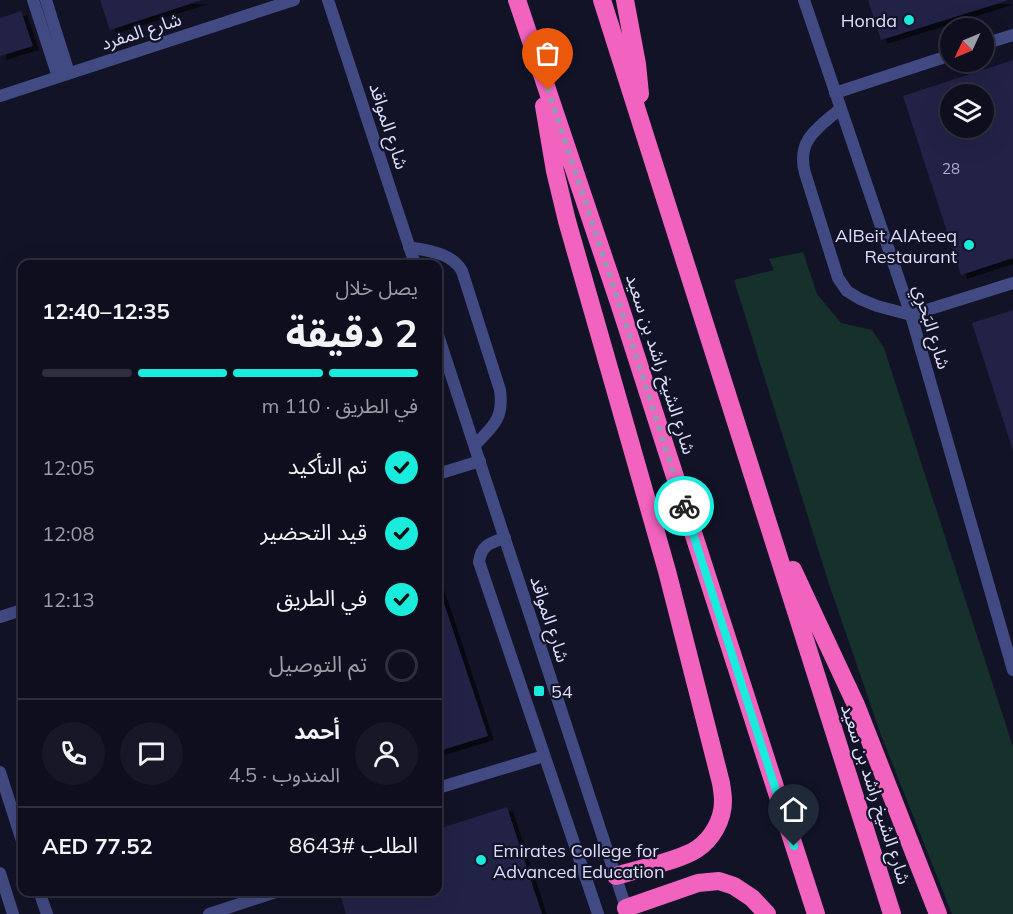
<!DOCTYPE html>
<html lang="ar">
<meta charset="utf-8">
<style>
:root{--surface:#0e0e1e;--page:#171727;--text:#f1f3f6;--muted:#9b9ca4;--line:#2e2e3c;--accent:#19ebdc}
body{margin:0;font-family:Mulish,"Noto Sans Arabic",sans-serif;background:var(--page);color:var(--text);direction:rtl;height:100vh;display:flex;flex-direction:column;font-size:22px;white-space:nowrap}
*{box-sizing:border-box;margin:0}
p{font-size:20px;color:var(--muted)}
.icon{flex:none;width:33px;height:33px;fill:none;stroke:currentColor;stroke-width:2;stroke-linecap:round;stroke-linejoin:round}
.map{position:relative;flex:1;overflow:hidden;direction:ltr}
.side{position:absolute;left:18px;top:260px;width:424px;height:636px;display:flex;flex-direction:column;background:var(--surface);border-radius:12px;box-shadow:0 6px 24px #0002,0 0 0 2px var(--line);direction:rtl}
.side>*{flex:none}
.needle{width:39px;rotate:226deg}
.fabs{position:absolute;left:940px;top:18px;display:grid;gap:12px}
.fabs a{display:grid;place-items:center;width:54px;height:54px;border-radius:50%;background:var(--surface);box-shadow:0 6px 24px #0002,0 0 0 2px var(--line);font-size:30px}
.pin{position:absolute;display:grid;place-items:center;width:51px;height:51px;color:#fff;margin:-62px -26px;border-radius:50% 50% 50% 0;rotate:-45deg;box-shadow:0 0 6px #0007}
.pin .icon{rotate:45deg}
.courier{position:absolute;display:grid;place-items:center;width:60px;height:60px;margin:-30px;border:4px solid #19ebdc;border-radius:50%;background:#fff;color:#222;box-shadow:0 2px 8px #0007}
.summary em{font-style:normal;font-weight:700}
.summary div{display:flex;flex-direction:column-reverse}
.summary{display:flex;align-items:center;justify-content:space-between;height:102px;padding:0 24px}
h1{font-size:39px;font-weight:700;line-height:45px}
.bar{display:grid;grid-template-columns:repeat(4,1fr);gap:9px 6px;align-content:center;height:72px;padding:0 24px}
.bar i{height:8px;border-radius:4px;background:var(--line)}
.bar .current{background:var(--accent)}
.bar p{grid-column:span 4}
.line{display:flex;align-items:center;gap:15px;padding:0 24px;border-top:2px solid var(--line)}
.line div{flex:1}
.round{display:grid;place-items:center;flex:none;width:63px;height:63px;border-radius:32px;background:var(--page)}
ol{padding:0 24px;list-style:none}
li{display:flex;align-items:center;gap:18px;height:66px}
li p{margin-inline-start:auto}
li .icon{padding:6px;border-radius:50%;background:var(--accent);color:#111;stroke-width:4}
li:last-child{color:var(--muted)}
li i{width:33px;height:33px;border:3px solid var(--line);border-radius:50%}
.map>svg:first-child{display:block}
</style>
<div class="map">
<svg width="1013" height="914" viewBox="0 0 1013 914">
<defs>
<filter id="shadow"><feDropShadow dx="6" dy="4" stdDeviation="0" flood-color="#0009"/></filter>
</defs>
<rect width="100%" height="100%" fill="#131328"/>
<!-- green -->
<path fill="#16312c" d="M803 252 817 294 841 323 872 330 884 348 1013 747V914H952L881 735 829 584 734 280 774 270 769 259Z"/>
<!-- building -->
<path fill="#212047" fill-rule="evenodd" filter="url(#shadow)" d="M100 0H202L110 30Z
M868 0H1006V1L881 40Z
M21 11 33 46 0 56V18Z
M1013 60V258L961 275 903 96ZM951 94H984V128H951Z
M1013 310V451L972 323Z
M438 585 488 736 439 751 438 749Z
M507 807 542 914H346L339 891H438V829Z"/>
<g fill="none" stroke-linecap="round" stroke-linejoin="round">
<!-- lane -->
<path stroke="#424a83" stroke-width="12" d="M33 0 58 77
M46 0 69 73
M984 44 1013 35
M835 93 951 55
M0 96 294 0
M840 109C818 128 796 140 805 173L838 278 847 291 860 299 877 306 911 315 1013 283
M409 247C428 251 451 252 462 271L500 390C504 419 493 426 475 445
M438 474 480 461
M505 538C490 543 481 545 479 562L598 914
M0 617 22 610
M0 772 22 841
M438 788 544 756
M0 873 13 914
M39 891 47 914
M209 914 279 891"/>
<!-- street -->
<path stroke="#424a83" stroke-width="12" d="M328 0 415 264
M804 0 911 315 1013 670
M438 335 628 914"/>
<!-- highway -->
<path stroke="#f262bf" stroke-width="18" d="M517 0 620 306 816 914
M602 0 892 914
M625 0 637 64 640 94
M544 106 555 171 567 221 667 571 721 783C722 789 723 795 723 801 723 820 712 839 697 849 679 861 637 869 616 876
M793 570 856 705 938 914
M626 908 698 883 719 881 734 886 752 898 767 914"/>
</g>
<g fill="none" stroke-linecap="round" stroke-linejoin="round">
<!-- done -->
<path stroke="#9697b2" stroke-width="6" stroke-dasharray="0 10.8" d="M548 90 620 306 684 506"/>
<!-- route -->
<path stroke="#19ebdc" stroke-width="8" d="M684 506 794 846"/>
</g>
<!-- markers -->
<g fill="#19ebdc" stroke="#131328" stroke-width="2">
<circle cx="909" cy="20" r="6"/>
<circle cx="969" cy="245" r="6"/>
<rect x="533" y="685" width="12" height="12" rx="3"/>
<circle cx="481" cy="860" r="6"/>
</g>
<g text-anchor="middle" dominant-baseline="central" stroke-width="4.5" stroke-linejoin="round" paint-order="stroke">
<!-- number labels -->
<g font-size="15" fill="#adaecf">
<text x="951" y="168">28</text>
</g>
<!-- poi labels -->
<g font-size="18" fill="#dcdefc" stroke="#131328" text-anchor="end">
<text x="897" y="20">Honda</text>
<text x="957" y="235">AlBeit AlAteeq<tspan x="957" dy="21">Restaurant</tspan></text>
<text x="551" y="691" text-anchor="start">54</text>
<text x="493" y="850" text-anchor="start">Emirates College for<tspan x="493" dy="21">Advanced Education</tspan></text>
</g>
<!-- street labels -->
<g font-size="18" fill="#dcdefc" stroke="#131328">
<text transform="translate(141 31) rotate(-18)">شارع المفرد</text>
<text transform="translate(389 126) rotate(72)">شارع المواقد</text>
<text transform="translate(932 327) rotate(73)">شارع البَحرِي</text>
<text transform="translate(661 364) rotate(72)">شارع الشيخ راشد بن سعيد</text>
<text transform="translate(550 619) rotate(72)">شارع المواقد</text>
<text transform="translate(876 794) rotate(72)">شارع الشيخ راشد بن سعيد</text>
</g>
</g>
</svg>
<div class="fabs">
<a><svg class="needle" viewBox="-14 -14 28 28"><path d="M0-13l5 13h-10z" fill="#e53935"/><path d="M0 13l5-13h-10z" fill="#9b9ca4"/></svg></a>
<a><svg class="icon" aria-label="layers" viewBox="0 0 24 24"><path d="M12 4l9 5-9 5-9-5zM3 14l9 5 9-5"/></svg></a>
</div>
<div class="pin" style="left:548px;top:90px;background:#ea580c"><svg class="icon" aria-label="bag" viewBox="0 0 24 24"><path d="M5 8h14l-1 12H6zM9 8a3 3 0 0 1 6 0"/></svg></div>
<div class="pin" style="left:794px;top:846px;background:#1f2937"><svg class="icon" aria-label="home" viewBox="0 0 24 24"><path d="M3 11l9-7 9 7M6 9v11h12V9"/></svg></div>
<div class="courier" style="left:684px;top:506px"><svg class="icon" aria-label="bike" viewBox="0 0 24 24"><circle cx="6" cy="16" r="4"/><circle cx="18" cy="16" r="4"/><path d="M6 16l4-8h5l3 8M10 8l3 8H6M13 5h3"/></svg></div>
<section class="side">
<div class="summary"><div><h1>2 دقيقة</h1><p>يصل خلال</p></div><em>12:35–12:40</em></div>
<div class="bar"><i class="current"></i><i class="current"></i><i class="current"></i><i></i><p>في الطريق · 110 m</p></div>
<ol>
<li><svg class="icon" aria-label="check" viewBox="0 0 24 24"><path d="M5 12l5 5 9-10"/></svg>تم التأكيد<p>12:05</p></li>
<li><svg class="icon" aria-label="check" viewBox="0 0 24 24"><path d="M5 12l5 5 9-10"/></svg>قيد التحضير<p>12:08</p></li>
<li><svg class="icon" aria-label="check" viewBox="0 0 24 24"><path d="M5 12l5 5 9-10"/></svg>في الطريق<p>12:13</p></li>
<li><i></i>تم التوصيل</li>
</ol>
<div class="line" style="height:108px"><a class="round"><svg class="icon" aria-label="person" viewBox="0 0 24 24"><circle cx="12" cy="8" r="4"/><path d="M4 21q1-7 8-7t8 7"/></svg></a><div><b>أحمد</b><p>المندوب · 4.5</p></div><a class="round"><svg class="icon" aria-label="chat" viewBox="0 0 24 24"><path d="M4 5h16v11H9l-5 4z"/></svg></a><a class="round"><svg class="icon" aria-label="phone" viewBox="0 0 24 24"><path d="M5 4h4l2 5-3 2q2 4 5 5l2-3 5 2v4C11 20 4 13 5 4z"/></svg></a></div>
<div class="line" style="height:78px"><div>الطلب #8643</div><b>AED 77.52</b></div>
</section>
</div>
